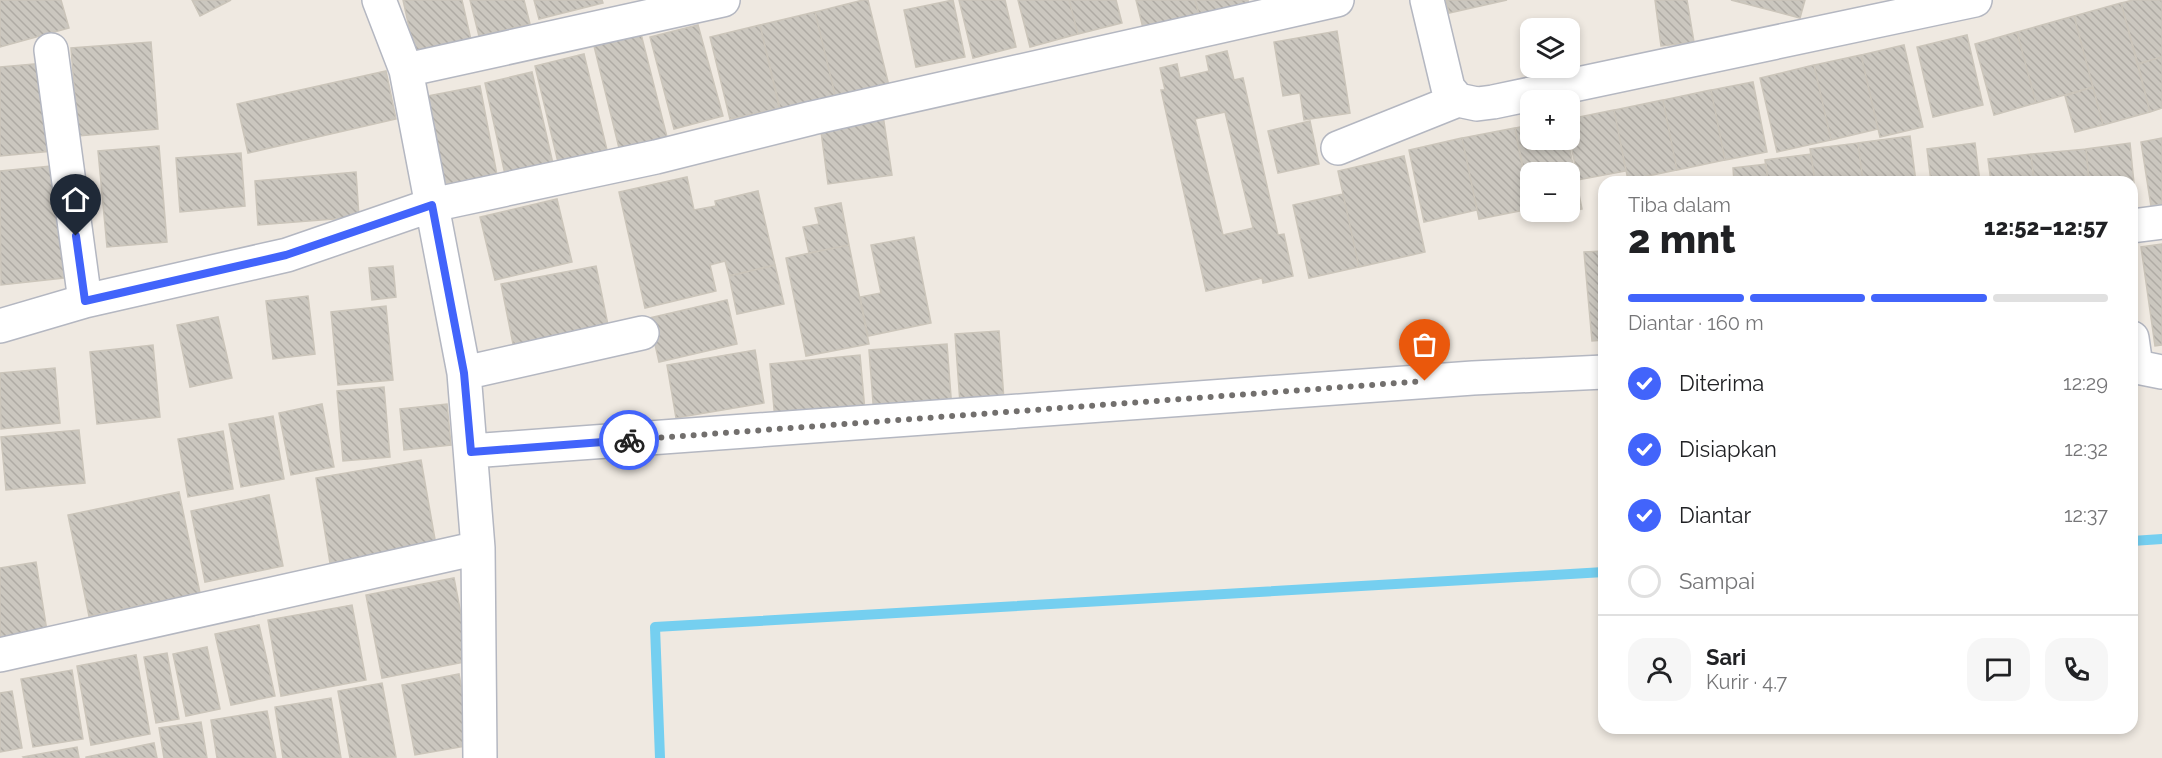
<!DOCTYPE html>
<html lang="id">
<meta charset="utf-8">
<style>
:root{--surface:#fff;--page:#f6f6f6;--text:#202124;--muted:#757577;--line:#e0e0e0;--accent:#4264fb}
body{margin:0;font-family:Raleway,sans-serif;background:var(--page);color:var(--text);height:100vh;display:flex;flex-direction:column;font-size:22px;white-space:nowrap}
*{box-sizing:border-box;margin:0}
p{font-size:20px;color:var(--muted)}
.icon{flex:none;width:33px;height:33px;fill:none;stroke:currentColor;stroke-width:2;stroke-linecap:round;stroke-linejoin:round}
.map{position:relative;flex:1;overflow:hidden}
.sheet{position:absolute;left:1598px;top:176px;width:540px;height:558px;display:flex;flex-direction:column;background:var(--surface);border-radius:18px;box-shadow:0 3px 9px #0003}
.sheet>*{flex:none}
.fabs{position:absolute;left:1520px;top:18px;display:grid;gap:12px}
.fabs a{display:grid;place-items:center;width:60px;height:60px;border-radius:12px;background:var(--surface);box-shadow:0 3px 9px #0003;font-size:30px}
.pin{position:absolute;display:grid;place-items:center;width:51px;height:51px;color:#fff;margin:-62px -26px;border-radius:50% 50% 50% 0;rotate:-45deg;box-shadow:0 0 6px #0007}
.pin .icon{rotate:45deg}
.courier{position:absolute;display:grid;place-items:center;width:60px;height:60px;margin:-30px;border:4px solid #4264fb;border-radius:50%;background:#fff;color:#222;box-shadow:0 2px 8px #0007}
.headline em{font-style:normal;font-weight:800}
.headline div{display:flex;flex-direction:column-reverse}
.headline{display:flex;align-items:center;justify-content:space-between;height:102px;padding:0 30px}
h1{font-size:39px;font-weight:800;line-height:45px}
.bar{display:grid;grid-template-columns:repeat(4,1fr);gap:9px 6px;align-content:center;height:72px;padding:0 30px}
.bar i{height:8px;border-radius:4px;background:var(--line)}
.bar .current{background:var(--accent)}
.bar p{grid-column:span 4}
.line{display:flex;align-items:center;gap:15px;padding:0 30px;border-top:2px solid var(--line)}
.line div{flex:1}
.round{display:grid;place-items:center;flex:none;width:63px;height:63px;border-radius:18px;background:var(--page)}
ol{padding:0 30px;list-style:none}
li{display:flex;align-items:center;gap:18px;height:66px}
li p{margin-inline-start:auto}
li .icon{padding:6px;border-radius:50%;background:var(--accent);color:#fff;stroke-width:4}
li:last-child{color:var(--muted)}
li i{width:33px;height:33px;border:3px solid var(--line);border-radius:50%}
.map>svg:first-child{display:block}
</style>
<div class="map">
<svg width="2162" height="758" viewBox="0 0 2162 758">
<defs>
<pattern id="building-back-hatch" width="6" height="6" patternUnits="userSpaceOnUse" patternTransform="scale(1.5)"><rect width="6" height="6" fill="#cbc7bf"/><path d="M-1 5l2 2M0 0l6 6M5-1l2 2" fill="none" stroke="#afaba4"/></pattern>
</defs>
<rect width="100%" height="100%" fill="#efe9e1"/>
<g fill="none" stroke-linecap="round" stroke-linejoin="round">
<!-- stream -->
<path stroke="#75cff0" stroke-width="10" d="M2132 541 2162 539
M660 758 655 627 1604 572"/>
</g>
<!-- building -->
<path fill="url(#building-back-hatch)" stroke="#cbc5ba" stroke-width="1.5" fill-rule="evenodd" d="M0 0H61L69 28 0 47Z
M192 0H231L200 16Z
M403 0H462L471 40 415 54Z
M470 0H524L530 24 479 36Z
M534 0H602L603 3 539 19Z
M863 0H868L890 90 837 103 815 12Z
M953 0 965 57 916 67 904 10Z
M959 0H1005L1016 47 973 58Z
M1018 0H1069L1078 34 1030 47Z
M1069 0H1116L1122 23 1078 34Z
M1136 0H1195L1200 18 1144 32Z
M1195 0H1248L1249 6 1200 18Z
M1446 0H1507L1449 13Z
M1655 0H1687L1694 42 1661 46Z
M1731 0H1805L1800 18Z
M2133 0H2162V57L2138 64 2121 3Z
M2121 3 2150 112 2103 125 2074 16Z
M815 12 837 103 781 116 760 25Z
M2074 16 2093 87 2036 103 2017 32Z
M698 25 723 116 674 129 650 37Z
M760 25 780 108 730 119 710 37Z
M1337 31 1350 113 1304 120 1300 93 1283 96 1274 42Z
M2017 32 2036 103 1994 115 1975 44Z
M641 34 668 141 620 152 594 46Z
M1967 35 1983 105 1933 117 1917 47Z
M151 42 158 129 78 136 71 48Z
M1904 45 1923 127 1880 137 1861 55Z
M1227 51 1234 80 1243 78 1278 235 1284 234 1293 276 1263 283 1262 278 1206 291 1161 90H1165L1160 68 1177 64 1180 78 1209 71 1206 56ZM1225 112 1253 228 1223 235 1195 119Z
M584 54 607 150 558 162 535 66Z
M1861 55 1878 129 1831 140 1814 65Z
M2162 57V108L2150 112 2138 64Z
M45 63 53 151 0 156V67Z
M1814 65 1831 140 1777 152 1760 78Z
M386 71 396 119 248 153 237 104Z
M532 72 554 168 506 179 485 83Z
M1753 82 1767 152 1725 160 1711 90Z
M480 86 497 175 439 186 422 97Z
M2093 87 2103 125 2075 132 2065 96Z
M1711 90 1725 160 1677 170 1663 100Z
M1663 100 1677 170 1628 180 1614 110Z
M1614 110 1626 171 1578 180 1569 135V119Z
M883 115 892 175 828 184 820 124Z
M1310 121 1319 164 1278 173 1268 131Z
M1530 125V140H1568L1582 209 1534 220 1532 212H1569V172H1530V201L1515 128Z
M1515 128 1530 209 1479 219 1462 138Z
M1910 136 1916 182H1863L1858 143Z
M1462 138 1477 210 1424 222 1409 150Z
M2162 138V204L2151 206 2141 142Z
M1858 143 1863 182H1815L1810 149Z
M1975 143 1980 182H1931L1927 149Z
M2130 143 2137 214H2132V182H2089L2086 149Z
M159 146 167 242 107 247 98 151Z
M2086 149 2089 182H2034L2031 154Z
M241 153 245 206 180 212 176 158Z
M1811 154 1815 182H1768L1765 160Z
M2031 154 2034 182H1991L1988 159Z
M1404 156 1425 252 1359 267 1338 171Z
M1766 164 1768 182H1734L1733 168Z
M61 165 73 277 1 285 0 171Z
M356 172 359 217 258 225 255 181Z
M687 177 694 210 716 206 715 201 758 191 775 265 729 276 725 261 710 265 716 291 645 308 619 192Z
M1343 194 1359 267 1309 278 1293 205Z
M557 199 572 262 495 280 480 217Z
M841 203 849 245 809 253 803 227 819 224 815 208Z
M914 237 931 323 868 336 860 297 881 293 871 245Z
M2162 244V345L2155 346 2141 247Z
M849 245 869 344 806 356 786 258Z
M1604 251V340L1592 341 1584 252Z
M775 265 784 304 737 314 729 276Z
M393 266 396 297 372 300 369 268Z
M596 266 609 330 514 349 501 284Z
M308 296 315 354 273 359 266 301Z
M727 300 737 344 659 362 649 318Z
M386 306 393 380 338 385 331 312Z
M218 317 232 378 190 387 177 325Z
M999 331 1004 400 960 403 955 334Z
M947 344 952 410 874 416 869 350Z
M153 345 160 417 97 424 90 352Z
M755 350 764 403 676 418 667 365Z
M860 355 865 411 775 420 770 364Z
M55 368 60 423 1 429 0 373Z
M384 387 390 457 343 461 337 391Z
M322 404 334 467 291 475 279 413Z
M447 404 451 445 404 450 400 409Z
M273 416 284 479 241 487 229 424Z
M79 430 85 483 6 490 1 437Z
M223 431 233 489 188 497 178 439Z
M421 460 436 545 330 563 316 478Z
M179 492 200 593 89 616 68 515Z
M269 495 283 566 205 582 191 511Z
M36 562 47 631 0 638V568Z
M454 578 470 661 382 678 366 595Z
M352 605 366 680 281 696 268 620Z
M259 625 275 696 231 705 215 634Z
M207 647 220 709 186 716 173 654Z
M167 653 179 719 156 723 144 657Z
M136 655 150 734 91 745 77 666Z
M72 670 83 739 33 747 21 679Z
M459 674 472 745 415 755 402 685Z
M382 683 396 757 350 758 338 691Z
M12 691 22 748 0 752V693Z
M331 698 341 758H283L275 707Z
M267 711 276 758H217L211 720Z
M201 722 207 758H164L159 728Z
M154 743 157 758H86V757Z
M77 747 79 758H24L23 757Z"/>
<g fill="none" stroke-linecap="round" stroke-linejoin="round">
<defs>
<path id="minor" d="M379 0 406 70 464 373 478 548 480 758
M1427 0 1448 88 1458 100
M51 50 85 301
M406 70 723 0
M1338 148 1458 100 1477 104 1493 102 1975 0
M2132 226 2162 222
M0 326 85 301 287 255 432 205 656 157 812 118 1337 0
M2132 338 2136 366
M2132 366 2162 372
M464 373 642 333
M471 451 1473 378 1604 372
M0 655 478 548"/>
</defs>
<!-- minor casing -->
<use href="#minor" stroke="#b4b7c1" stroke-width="36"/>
<!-- minor -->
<use href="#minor" stroke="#fff" stroke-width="33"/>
</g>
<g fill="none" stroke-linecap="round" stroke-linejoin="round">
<!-- done -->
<path stroke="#726f6d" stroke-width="6" stroke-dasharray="0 10.8" d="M629 440 1425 381"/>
<!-- route -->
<path stroke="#4264fb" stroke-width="8" d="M76 236 85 301 286 255 432 205 464 373 471 452 629 440"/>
</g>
</svg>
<div class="fabs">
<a><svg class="icon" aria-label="layers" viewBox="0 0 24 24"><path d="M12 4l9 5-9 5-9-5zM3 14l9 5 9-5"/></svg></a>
<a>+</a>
<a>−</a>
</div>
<div class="pin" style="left:1425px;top:381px;background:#ea580c"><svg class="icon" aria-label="bag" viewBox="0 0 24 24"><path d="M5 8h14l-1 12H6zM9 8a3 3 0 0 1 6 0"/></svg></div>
<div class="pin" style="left:76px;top:236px;background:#1f2937"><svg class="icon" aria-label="home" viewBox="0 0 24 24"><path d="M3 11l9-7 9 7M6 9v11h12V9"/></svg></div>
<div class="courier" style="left:629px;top:440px"><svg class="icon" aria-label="bike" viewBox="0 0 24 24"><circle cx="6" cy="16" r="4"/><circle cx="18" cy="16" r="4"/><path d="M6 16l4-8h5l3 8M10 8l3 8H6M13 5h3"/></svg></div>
<section class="sheet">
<div class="headline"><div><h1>2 mnt</h1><p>Tiba dalam</p></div><em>12:52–12:57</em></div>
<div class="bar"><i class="current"></i><i class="current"></i><i class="current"></i><i></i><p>Diantar · 160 m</p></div>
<ol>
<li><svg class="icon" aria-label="check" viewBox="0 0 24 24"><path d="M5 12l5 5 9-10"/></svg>Diterima<p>12:29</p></li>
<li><svg class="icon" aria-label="check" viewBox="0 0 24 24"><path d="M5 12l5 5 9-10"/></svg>Disiapkan<p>12:32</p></li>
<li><svg class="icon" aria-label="check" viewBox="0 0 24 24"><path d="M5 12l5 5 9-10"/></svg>Diantar<p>12:37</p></li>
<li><i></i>Sampai</li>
</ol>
<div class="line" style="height:108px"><a class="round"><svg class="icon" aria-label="person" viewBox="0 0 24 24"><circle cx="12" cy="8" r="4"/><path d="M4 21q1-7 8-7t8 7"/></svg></a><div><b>Sari</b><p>Kurir · 4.7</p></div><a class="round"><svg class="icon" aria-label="chat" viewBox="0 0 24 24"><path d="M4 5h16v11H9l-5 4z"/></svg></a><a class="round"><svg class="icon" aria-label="phone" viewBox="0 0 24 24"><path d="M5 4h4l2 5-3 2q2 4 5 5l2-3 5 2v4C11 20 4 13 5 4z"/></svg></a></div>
</section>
</div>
